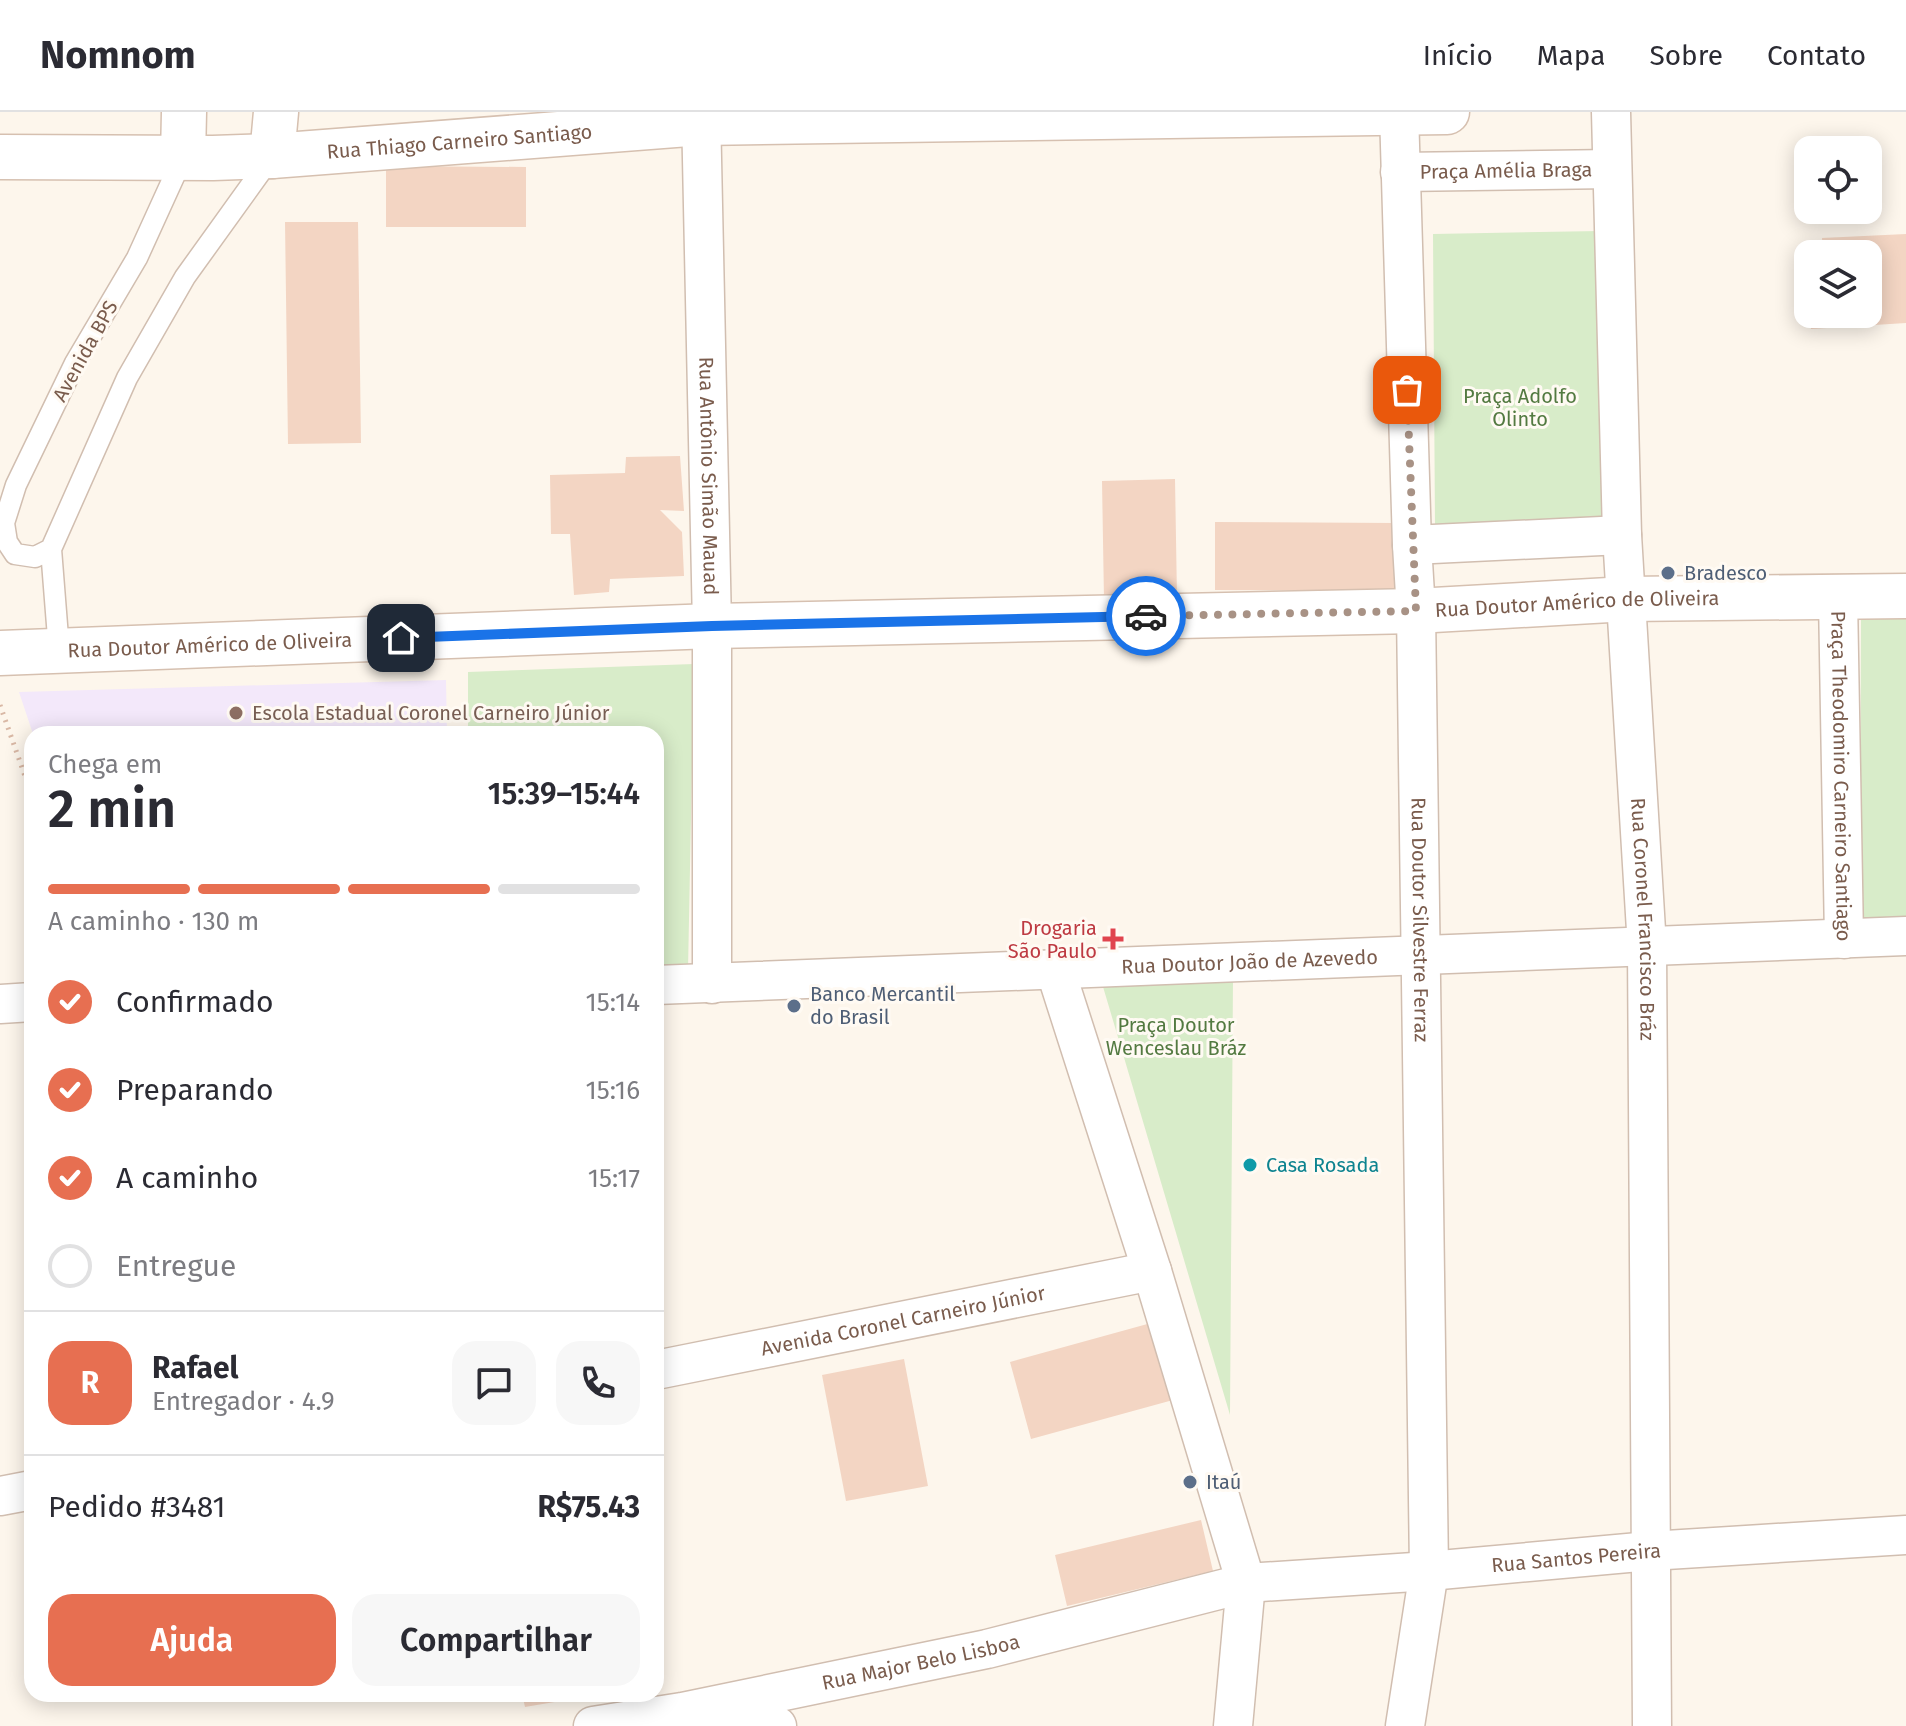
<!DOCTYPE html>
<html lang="pt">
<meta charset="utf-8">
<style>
:root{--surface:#fff;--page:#f7f7f7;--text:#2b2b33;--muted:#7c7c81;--line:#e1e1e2;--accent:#e76f51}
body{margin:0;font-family:"Fira Sans",sans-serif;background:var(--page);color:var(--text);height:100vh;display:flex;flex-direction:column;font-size:30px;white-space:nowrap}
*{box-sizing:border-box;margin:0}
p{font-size:26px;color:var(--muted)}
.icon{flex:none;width:44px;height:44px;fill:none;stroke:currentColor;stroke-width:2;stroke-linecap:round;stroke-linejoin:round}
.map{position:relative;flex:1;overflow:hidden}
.sheet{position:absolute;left:24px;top:614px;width:640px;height:976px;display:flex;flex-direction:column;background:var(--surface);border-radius:24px;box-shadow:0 4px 20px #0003}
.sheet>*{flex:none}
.controls{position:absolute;left:1794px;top:24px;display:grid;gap:16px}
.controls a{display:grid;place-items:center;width:88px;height:88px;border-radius:16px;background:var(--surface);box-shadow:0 4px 20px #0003;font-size:40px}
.pin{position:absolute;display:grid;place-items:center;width:68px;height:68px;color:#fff;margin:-34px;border-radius:16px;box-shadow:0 4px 12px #0006}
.courier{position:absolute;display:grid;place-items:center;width:80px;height:80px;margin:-40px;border:6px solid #1a73e8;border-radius:50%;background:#fff;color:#222;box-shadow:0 2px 10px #0007}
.head em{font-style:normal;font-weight:600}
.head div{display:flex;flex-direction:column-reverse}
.head{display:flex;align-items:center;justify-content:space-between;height:136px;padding:0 24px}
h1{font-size:52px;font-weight:600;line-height:60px}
.bar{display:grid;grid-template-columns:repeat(4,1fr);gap:12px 8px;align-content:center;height:96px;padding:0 24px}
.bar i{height:10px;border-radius:6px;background:var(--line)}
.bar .selected{background:var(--accent)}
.bar p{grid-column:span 4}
.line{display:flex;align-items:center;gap:20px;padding:0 24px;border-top:2px solid var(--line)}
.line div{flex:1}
.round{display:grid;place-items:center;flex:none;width:84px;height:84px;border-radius:24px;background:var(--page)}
ol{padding:0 24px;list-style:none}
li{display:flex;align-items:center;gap:24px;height:88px}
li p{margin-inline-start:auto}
li .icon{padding:8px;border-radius:50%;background:var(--accent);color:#fff;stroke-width:4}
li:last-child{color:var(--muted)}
li i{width:44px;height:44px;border:4px solid var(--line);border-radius:50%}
.cta{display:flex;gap:16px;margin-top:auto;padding:16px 24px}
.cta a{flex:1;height:92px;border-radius:24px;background:var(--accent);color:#fff;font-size:32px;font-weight:600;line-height:92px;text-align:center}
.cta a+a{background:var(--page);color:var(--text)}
header{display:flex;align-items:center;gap:48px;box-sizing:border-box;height:112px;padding:0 40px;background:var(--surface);border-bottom:2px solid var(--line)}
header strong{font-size:38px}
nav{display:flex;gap:44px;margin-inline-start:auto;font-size:28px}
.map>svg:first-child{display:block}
</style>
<header>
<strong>Nomnom</strong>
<nav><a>Início</a><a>Mapa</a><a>Sobre</a><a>Contato</a></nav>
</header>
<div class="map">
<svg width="1906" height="1614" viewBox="0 0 1906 1614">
<rect width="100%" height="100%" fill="#fdf6ec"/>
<!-- education -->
<path fill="#f3e8fa" d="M446 568 447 622H33L19 580Z"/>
<!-- green -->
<path fill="#d8ecc9" d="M1600 119 1609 410 1435 415 1433 122Z
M1906 498V806L1860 807 1861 499Z
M694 552 688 858 656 859V622H468V560Z
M1233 866 1230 1303 1101 868Z"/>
<!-- building -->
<path fill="#f3d5c3" d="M386 54 526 55V115H386Z
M285 110H358L361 331 288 332Z
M1906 122V211L1811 217 1810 202H1868V142H1823L1822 126Z
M680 344 684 399 660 398 682 420 684 464 610 467 609 480 574 483 570 422H551L550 363 625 361 626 345Z
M1175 367 1177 486 1104 488 1102 369Z
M1215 410 1395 411V479L1215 478Z
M1151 1211 1173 1288 1031 1327 1010 1250Z
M904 1247 928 1374 846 1389 822 1263Z
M1201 1408 1213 1459 1067 1494 1055 1443Z
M522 1582H584V1585L525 1595Z"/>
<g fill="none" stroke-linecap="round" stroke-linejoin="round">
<defs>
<path id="lane" d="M183 45 137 146 75 251 16 373 4 411 7 430 15 442 35 445 51 437 127 266 185 165 272 44
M51 437 59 538"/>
<g id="street">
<path id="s1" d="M701 0 712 514V872"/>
<path id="s2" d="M1399 0 1412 433 1416 499 1429 1459 1405 1614"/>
<path id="s3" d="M1611 0 1622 423 1647 835 1652 1614"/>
<path id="s4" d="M1400 60 1612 57"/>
<path d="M1412 433 1622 423"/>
<path id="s5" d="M1838 486 1844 827"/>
<path d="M1055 857 1152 1159 1246 1471 1233 1614"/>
<path id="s6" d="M656 873 1906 824"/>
<path d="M0 892 32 890"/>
<path id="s7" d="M656 1258 1152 1159"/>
<path d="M0 1384 32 1378"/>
<path d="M709 1604 777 1614"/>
<path id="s8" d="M593 1614 682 1600 987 1537 1246 1471 1429 1459 1650 1439 1906 1423"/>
</g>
<g id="secondary">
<path d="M272 44 276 0"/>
<path id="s9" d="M0 45 213 46 272 44 701 11 1447 0"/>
<path d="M183 45 184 0"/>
<path id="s10" d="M0 541 712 514 1416 499 1627 487 1906 484"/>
</g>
</defs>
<!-- lane casing -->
<use href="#lane" stroke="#d1beb0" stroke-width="23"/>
<!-- street casing -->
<use href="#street" stroke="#d1beb0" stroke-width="41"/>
<!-- secondary casing -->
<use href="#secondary" stroke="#d6c0b0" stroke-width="47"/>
<!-- path -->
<path stroke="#d9b8a5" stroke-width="5" stroke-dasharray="2 6" stroke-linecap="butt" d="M0 593 32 684"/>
<!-- lane -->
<use href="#lane" stroke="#fff" stroke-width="20"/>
<!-- street -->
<use href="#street" stroke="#fff" stroke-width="38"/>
<!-- secondary -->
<use href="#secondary" stroke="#fff" stroke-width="44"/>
</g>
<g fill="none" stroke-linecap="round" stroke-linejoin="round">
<!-- done -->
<path stroke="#a89285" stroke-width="8" stroke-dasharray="0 14.4" d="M1146 504 1416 499 1407 278"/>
<!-- route -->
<path stroke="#1a73e8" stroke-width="10" d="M401 526 712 514 1146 504"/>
</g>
<!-- markers -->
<g fill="#5c6f8a" stroke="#fffaf3" stroke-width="3">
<circle cx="1668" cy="461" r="8"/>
<circle cx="794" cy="894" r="8"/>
<circle cx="1190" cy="1370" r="8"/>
</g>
<circle fill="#8d6e63" stroke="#fffaf3" stroke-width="3" cx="236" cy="601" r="8"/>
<path fill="#e0444e" stroke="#fffaf3" stroke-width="3" d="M1109 815h8v8h8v8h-8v8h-8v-8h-8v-8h8z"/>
<circle fill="#0f9aa8" stroke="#fffaf3" stroke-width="3" cx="1250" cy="1053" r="8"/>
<g text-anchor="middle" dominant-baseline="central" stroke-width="6" stroke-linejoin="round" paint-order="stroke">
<!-- street labels -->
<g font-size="20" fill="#7a5c4d" stroke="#fffaf3">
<text stroke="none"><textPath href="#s9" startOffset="460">Rua Thiago Carneiro Santiago</textPath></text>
<text stroke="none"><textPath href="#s4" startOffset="106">Praça Amélia Braga</textPath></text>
<text transform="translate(85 239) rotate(-61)">Avenida BPS</text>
<text stroke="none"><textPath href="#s1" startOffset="364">Rua Antônio Simão Mauad</textPath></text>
<text stroke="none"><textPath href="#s10" startOffset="1578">Rua Doutor Américo de Oliveira</textPath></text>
<text stroke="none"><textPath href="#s10" startOffset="210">Rua Doutor Américo de Oliveira</textPath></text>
<text stroke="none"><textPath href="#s5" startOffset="178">Praça Theodomiro Carneiro Santiago</textPath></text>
<text stroke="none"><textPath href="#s3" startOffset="808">Rua Coronel Francisco Bráz</textPath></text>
<text stroke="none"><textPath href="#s2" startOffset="808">Rua Doutor Silvestre Ferraz</textPath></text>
<text stroke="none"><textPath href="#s6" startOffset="594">Rua Doutor João de Azevedo</textPath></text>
<text stroke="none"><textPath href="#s7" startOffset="252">Avenida Coronel Carneiro Júnior</textPath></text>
<text stroke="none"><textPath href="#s8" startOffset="1000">Rua Santos Pereira</textPath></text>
<text stroke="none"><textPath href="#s8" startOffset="334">Rua Major Belo Lisboa</textPath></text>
</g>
<!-- park labels -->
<g font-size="20" fill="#537a41" stroke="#fffaf3">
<text x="1520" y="284">Praça Adolfo<tspan x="1520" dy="23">Olinto</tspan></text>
<text x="1176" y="913">Praça Doutor<tspan x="1176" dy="23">Wenceslau Bráz</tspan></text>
</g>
<!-- service labels -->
<g font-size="20" fill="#4e5e75" stroke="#fffaf3" text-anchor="start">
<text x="1684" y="461">Bradesco</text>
<text x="810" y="882">Banco Mercantil<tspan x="810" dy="23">do Brasil</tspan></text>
<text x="1206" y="1370">Itaú</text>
</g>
<!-- education labels -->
<g font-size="20" fill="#785e54" stroke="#fffaf3" text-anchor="start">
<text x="252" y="601">Escola Estadual Coronel Carneiro Júnior</text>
</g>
<!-- health labels -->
<g font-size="20" fill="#be3a42" stroke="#fffaf3" text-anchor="end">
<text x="1097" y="816">Drogaria<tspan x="1097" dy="23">São Paulo</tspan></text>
</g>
<!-- culture labels -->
<g font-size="20" fill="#0d838f" stroke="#fffaf3" text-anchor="start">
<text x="1266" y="1053">Casa Rosada</text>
</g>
</g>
</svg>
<div class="controls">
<a><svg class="icon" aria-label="locate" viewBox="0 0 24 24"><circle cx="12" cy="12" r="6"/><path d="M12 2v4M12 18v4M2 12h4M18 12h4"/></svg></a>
<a><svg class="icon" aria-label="layers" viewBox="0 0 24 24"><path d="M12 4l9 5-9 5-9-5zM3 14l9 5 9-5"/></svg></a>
</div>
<div class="pin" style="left:1407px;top:278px;background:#ea580c"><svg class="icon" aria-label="bag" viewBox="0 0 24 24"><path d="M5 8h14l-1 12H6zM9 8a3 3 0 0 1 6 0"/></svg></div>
<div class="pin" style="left:401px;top:526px;background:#1f2937"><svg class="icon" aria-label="home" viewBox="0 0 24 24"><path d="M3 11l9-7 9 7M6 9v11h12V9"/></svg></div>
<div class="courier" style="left:1146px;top:504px"><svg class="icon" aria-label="car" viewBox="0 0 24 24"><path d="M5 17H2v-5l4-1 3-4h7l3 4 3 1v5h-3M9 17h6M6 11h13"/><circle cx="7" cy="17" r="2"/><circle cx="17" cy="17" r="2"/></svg></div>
<section class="sheet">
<div class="head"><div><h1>2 min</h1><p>Chega em</p></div><em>15:39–15:44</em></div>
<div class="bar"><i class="selected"></i><i class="selected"></i><i class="selected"></i><i></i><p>A caminho · 130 m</p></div>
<ol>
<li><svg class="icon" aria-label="check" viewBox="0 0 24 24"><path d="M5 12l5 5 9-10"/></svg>Confirmado<p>15:14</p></li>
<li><svg class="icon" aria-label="check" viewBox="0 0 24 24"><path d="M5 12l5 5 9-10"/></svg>Preparando<p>15:16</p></li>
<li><svg class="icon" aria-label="check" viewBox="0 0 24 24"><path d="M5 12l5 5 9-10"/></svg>A caminho<p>15:17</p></li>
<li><i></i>Entregue</li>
</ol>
<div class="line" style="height:144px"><b class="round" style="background:var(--accent);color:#fff">R</b><div><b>Rafael</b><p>Entregador · 4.9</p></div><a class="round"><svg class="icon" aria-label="chat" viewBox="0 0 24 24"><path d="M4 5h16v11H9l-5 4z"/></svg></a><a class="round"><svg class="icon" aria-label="phone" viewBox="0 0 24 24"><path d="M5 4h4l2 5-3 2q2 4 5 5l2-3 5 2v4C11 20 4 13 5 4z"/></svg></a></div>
<div class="line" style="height:104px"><div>Pedido #3481</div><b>R$75.43</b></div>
<div class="cta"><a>Ajuda</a><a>Compartilhar</a></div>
</section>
</div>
